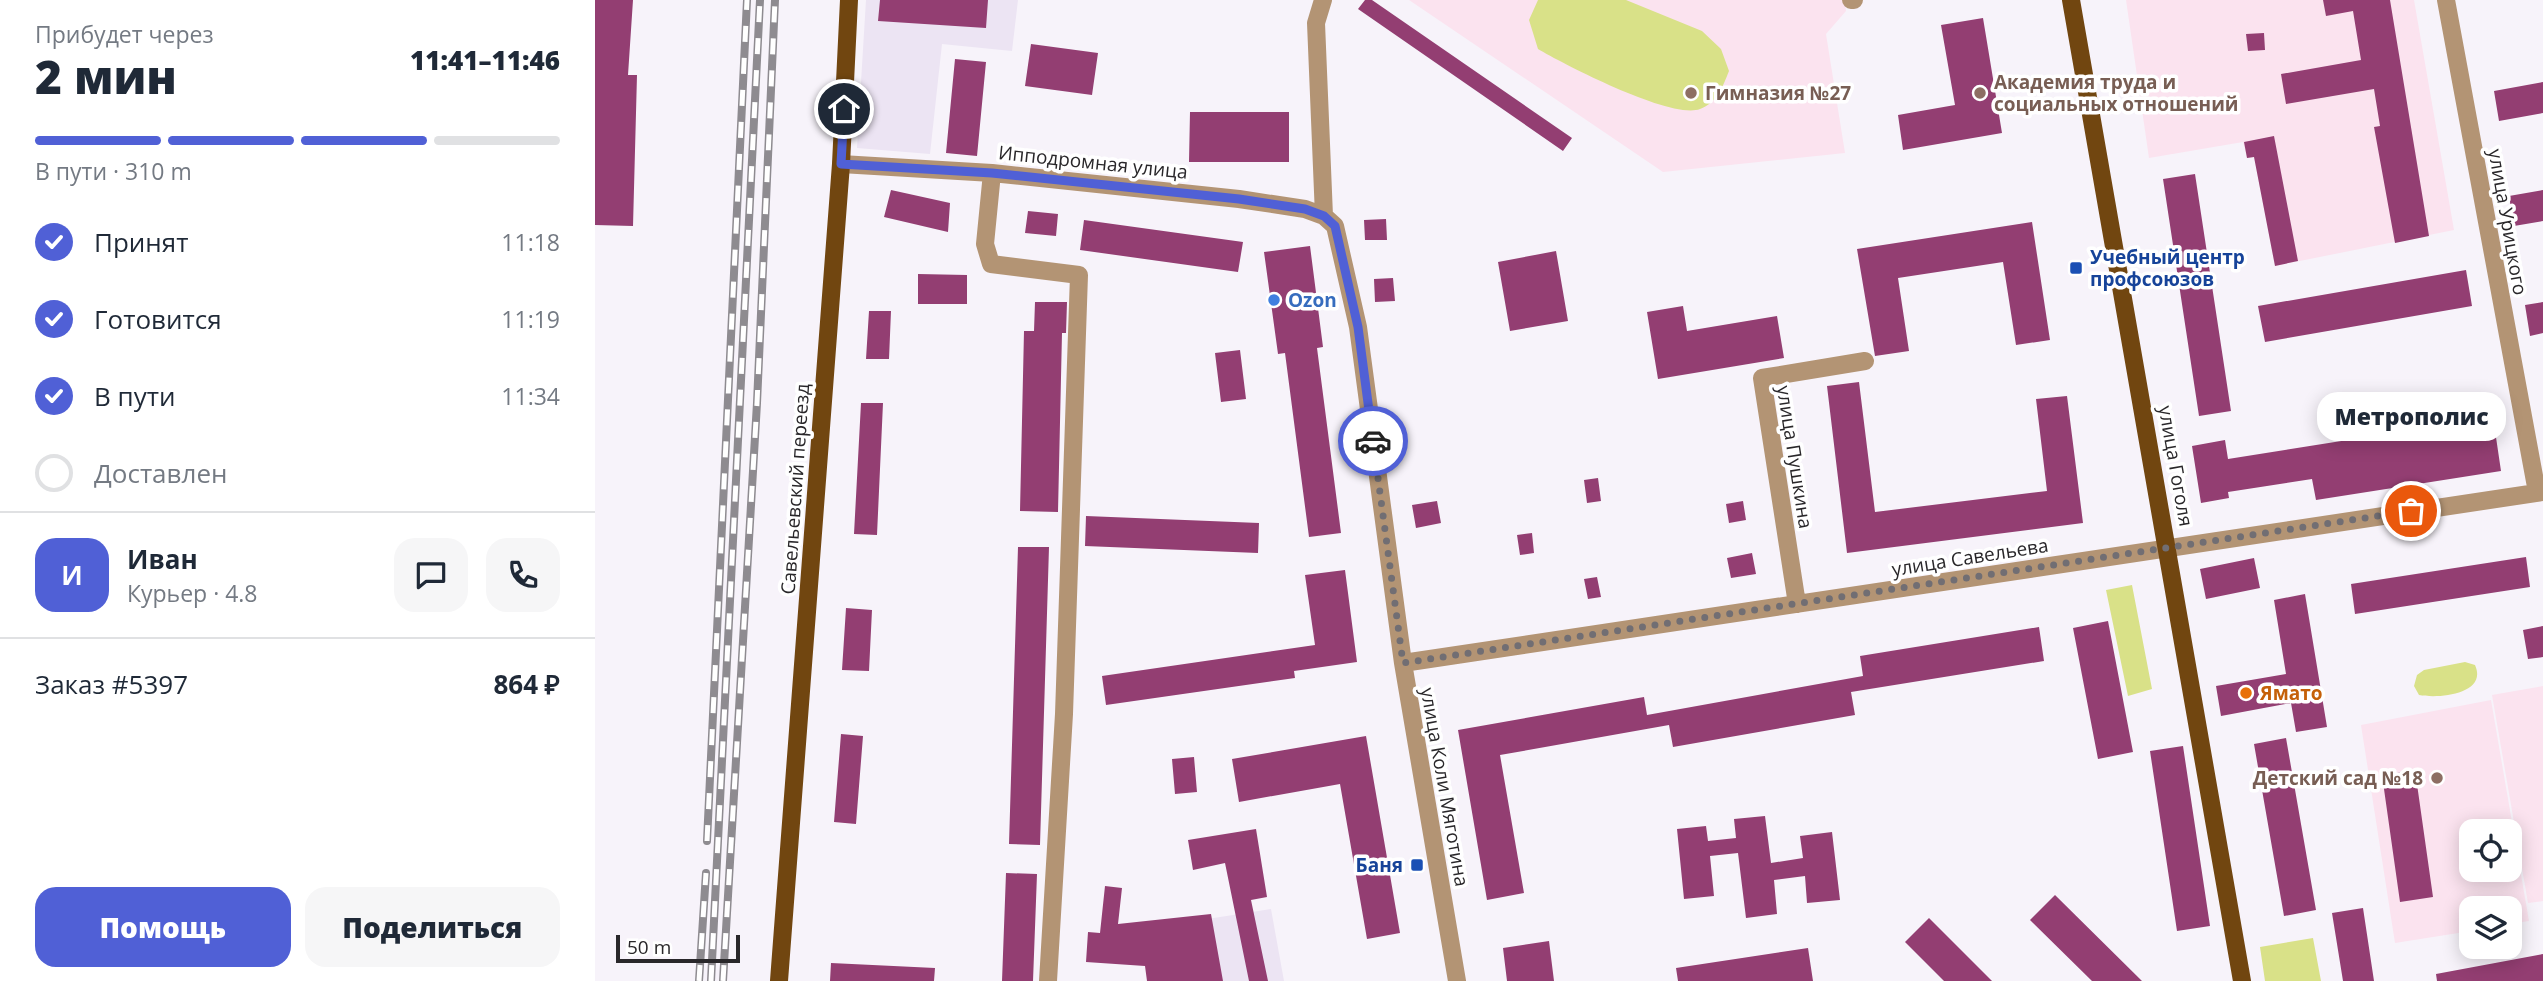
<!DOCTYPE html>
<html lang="ru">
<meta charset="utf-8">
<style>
:root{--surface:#fff;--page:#f6f6f7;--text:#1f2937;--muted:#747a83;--line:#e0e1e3;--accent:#5060d6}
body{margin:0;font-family:"Open Sans",sans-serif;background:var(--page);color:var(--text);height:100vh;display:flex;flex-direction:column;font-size:26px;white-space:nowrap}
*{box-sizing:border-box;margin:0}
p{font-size:23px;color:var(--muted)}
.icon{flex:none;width:38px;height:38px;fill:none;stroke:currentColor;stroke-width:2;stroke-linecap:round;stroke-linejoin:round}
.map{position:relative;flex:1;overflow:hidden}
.panel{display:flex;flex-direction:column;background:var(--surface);width:595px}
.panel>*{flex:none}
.fabs{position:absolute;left:1864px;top:819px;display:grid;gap:14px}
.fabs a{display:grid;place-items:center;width:63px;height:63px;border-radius:14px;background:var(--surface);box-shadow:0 4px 18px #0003;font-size:35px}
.scale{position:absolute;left:21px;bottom:18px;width:124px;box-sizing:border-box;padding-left:7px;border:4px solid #29272a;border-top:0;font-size:19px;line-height:24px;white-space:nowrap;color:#29272a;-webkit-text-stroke:5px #fff;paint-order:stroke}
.pin{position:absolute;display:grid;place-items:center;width:60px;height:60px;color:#fff;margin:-30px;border:4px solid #fff;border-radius:50%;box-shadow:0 2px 7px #0007}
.courier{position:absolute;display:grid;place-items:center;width:70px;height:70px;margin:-35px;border:5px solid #5060d6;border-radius:50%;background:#fff;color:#222;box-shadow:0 2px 9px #0007}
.bubble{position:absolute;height:49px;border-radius:21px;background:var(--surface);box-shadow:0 4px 18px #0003;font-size:23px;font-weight:800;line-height:49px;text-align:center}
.overview em{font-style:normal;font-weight:800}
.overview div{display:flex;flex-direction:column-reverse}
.overview{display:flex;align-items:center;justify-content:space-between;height:119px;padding:0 35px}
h1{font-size:46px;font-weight:800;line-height:52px}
.bar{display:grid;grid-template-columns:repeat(4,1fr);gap:10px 7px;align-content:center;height:84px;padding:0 35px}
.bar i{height:9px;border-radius:5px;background:var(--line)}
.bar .active{background:var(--accent)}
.bar p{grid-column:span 4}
.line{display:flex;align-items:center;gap:18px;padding:0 35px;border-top:2px solid var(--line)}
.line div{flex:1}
.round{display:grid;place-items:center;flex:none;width:74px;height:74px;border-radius:21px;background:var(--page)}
ol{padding:0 35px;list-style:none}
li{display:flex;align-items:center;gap:21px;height:77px}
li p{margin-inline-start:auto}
li .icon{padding:7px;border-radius:50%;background:var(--accent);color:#fff;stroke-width:4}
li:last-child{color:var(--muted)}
li i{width:38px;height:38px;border:4px solid var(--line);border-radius:50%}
.cta{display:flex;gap:14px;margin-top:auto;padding:14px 35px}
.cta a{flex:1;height:80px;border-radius:21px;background:var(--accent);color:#fff;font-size:28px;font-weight:800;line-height:80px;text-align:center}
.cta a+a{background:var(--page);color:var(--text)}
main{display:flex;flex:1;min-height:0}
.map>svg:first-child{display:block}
</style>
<main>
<section class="panel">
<div class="overview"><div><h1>2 мин</h1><p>Прибудет через</p></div><em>11:41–11:46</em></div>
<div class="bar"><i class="active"></i><i class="active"></i><i class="active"></i><i></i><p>В пути · 310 m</p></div>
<ol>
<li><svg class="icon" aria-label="check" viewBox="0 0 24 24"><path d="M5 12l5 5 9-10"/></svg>Принят<p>11:18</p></li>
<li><svg class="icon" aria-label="check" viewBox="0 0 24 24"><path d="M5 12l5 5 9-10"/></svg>Готовится<p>11:19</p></li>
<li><svg class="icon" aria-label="check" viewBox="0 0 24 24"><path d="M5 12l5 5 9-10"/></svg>В пути<p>11:34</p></li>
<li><i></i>Доставлен</li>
</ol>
<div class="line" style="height:126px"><b class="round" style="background:var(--accent);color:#fff">И</b><div><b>Иван</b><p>Курьер · 4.8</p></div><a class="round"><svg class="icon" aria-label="chat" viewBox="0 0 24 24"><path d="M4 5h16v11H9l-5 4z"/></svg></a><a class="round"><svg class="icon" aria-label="phone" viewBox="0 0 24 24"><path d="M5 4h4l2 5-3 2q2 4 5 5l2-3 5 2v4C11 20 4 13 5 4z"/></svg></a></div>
<div class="line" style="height:91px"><div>Заказ #5397</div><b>864 ₽</b></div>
<div class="cta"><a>Помощь</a><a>Поделиться</a></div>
</section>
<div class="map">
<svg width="1948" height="981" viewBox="0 0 1948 981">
<rect width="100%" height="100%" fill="#f7f3fa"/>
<!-- built -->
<path fill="#ece4f3" d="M271 0H423L417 51 347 44 335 154 262 148Z
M676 909 689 981H596L587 923Z"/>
<!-- education -->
<path fill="#fbe3ef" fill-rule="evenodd" d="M814 0H1250L1251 11 1231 34 1250 153 1068 172Z
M1531 0H1819L1859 230 1680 266 1659 157 1652 158 1648 142 1554 158Z
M1948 686V901L1933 903 1897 695Z
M1896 700 1934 921 1915 924 1914 908H1876V931L1800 943 1766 725ZM1876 831H1914V870H1876Z"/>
<!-- green -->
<path fill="#d9e188" d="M943 0H1031L1107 31 1126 49 1134 71C1128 86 1122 103 1105 109 1077 120 970 65 943 49L934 20Z
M1537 585 1557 689 1533 696 1511 590Z
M1870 662 1880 665C1893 694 1844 699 1824 695L1819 686 1822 675 1829 670Z
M1718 938 1726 981H1670L1665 947Z"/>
<!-- building -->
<path fill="#933e72" d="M0 0H38L33 75H42L38 226 0 225Z
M285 0H393L391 28 283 21Z
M770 0H777L977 138 968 151 763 9Z
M1728 0H1795L1834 236 1800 243 1779 127 1785 126 1779 89 1691 104 1686 74 1766 60 1758 11 1731 16Z
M1388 18 1407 133 1308 150 1303 115 1360 105 1346 25Z
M1669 33 1670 50 1653 51 1651 34Z
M436 44 503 53 497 95 430 86Z
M360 59 391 62 382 156 351 153Z
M1948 82V113L1904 121 1899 91Z
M595 112H694V162H594Z
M1679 136 1703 261 1680 266 1659 157 1652 158 1649 142Z
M1600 174 1636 411 1604 416 1568 179Z
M296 190 355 203 353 232 289 217Z
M1948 190V221L1919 226 1914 196Z
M433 211 463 214 461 236 430 233Z
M791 219 792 240H770L769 220Z
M489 220 648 242 643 272 485 250Z
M1437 222 1455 340 1421 345 1408 262 1303 278 1314 351 1280 356 1262 249Z
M715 246 728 347 722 348 746 533 714 537 690 353 683 354 669 252Z
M961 251 973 321 915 331 903 262Z
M1871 270 1877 306 1670 342 1663 306Z
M323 274 372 275V304H323Z
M798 278 800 301 780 302 779 279Z
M440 302H472L471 333H467L463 512 425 511 429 331H439Z
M1948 302V333L1935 336 1930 305Z
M1088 306 1092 331 1182 316 1189 358 1063 379 1052 312Z
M274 311H296L294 359H271Z
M645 350 651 399 626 402 620 353Z
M1264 382 1280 512 1452 491 1441 399 1472 396 1488 523 1252 553 1232 386Z
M266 403H288L282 535 259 534Z
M1898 417 1906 471 1721 500 1717 479 1633 492 1634 498 1606 503 1597 446 1630 440 1633 459Z
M1003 478 1006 501 992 503 989 480Z
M842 501 846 523 821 528 817 505Z
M1148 501 1151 520 1134 523 1131 504Z
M491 516 664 523 663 553 490 546Z
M937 533 939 553 925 555 922 535Z
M423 547H454L445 845 414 844Z
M1157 553 1161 574 1136 578 1132 558Z
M1931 557 1935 587 1760 614 1756 584Z
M1659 558 1665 588 1611 599 1605 569Z
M750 570 762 662 699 671 700 678 511 705 507 676 720 645 710 575Z
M1002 577 1006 597 993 599 989 579Z
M1710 594 1732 727 1701 732 1696 703 1626 716 1621 686 1691 674 1679 600Z
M251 608 277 610 274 671 247 670Z
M1513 621 1538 752 1503 759 1478 628Z
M1948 626V657L1933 659 1928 630Z
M1444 627 1449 661 1256 692 1260 715 1078 747 1074 725 905 755 929 893 892 900 863 730 1049 697 1052 715 1268 676 1265 656Z
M246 734 268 736 261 824 239 822Z
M771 736 805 933 772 939 745 784 644 802 637 759Z
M1691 738 1721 910 1689 916 1659 744Z
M1588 746 1615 926 1582 931 1555 751Z
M599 757 602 792 580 794 577 759Z
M1820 770 1838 897 1805 902 1787 775Z
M1170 816 1176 863 1208 858 1205 836 1237 832 1245 900 1212 903 1210 876 1179 880 1182 914 1151 918 1143 853 1115 856 1119 896 1089 899 1082 829 1111 826 1113 841 1141 838 1139 819Z
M661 829 672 897 656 900 673 981H654L630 863 598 870 593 840Z
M411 873 442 874 438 981H407Z
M510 886 527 888 523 924 616 914 628 981H552L550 966 491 962 493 932 505 933Z
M1460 895 1547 981H1497L1435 920Z
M1768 908 1779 981H1748L1737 913Z
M1334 918 1397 981H1349L1310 942Z
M954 941 959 981H912L908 948Z
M1213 948 1218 981H1083L1081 968Z
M1948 954V981H1842L1841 974Z
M236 963 340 968 339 981H235Z"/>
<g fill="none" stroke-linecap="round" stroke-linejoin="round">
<!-- minor -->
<path stroke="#b39474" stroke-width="18" d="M728 0 721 23 729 216
M1256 0H1259
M1851 0 1942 492
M246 164 397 173 644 199 710 209 729 216 740 226 763 327 808 663 862 981
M397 173 390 244 396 264 484 275 469 714 453 981
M1202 604 1167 378 1270 361
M808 663 1948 492"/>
<!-- major -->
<path stroke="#714610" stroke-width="18" d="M1476 0 1647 981
M184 981 246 164 254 0"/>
<defs>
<path id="rail" d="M112 841 152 0
M104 981 111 873
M116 981 165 0
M128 981 162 403 180 0"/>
</defs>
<!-- rail casing -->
<use href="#rail" stroke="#8e8b90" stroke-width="8"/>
<!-- rail -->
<use href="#rail" stroke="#fff" stroke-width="5" stroke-dasharray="16" stroke-linecap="butt"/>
</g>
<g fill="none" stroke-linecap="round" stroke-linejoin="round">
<!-- done -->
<path stroke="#716e73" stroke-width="7" stroke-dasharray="0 12.6" d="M778 441 808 663 1816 511"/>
<!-- route -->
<path stroke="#5060d6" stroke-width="9" d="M249 109 246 164 397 173 644 199 710 209 729 216 740 226 763 327 778 441"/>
</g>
<!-- markers -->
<g fill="#8d6e63" stroke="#fff" stroke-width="2.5">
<circle cx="1096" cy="93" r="7"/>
<circle cx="1385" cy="93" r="7"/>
<circle cx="1842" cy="778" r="7"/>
</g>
<g fill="#1a4fb4" stroke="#fff" stroke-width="2.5">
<rect x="1474" y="261" width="14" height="14" rx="3.5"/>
<rect x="815" y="858" width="14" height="14" rx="3.5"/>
</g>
<circle fill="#3f7fe0" stroke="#fff" stroke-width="2.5" cx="679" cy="300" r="7"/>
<circle fill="#e8710a" stroke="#fff" stroke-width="2.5" cx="1651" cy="693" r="7"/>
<g text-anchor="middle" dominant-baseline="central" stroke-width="7" stroke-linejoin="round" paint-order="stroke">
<!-- education labels -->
<g font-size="19" font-weight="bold" fill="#785e54" stroke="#fff" text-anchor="start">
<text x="1399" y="82">Академия труда и<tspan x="1399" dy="22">социальных отношений</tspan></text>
<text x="1110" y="93">Гимназия №27</text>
<text x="1828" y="778" text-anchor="end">Детский сад №18</text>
</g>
<!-- street labels -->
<g font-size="19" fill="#29272a" stroke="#fff">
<text transform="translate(498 162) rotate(6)">Ипподромная улица</text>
<text transform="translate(1913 222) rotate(80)">улица Урицкого</text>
<text transform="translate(1200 457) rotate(81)">улица Пушкина</text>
<text transform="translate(1581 466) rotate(80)">улица Гоголя</text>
<text transform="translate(200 489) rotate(-86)">Савельевский переезд</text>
<text transform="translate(1375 557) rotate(-9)">улица Савельева</text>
<text transform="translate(850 787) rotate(80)">улица Коли Мяготина</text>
</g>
<!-- transit labels -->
<g font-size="19" font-weight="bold" fill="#164399" stroke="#fff" text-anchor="start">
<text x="1495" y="257">Учебный центр<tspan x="1495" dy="22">профсоюзов</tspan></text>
<text x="808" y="865" text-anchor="end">Баня</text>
</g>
<!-- shop labels -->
<g font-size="19" font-weight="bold" fill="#366cbe" stroke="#fff" text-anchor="start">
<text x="693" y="300">Ozon</text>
</g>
<!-- food labels -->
<g font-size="19" font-weight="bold" fill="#c56008" stroke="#fff" text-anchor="start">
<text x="1665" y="693">Ямато</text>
</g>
</g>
</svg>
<div class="fabs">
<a><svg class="icon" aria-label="locate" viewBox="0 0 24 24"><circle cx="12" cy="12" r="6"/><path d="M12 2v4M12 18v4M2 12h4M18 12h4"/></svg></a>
<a><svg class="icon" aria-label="layers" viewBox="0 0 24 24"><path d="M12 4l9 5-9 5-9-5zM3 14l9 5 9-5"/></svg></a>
</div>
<div class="scale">50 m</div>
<div class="pin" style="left:1816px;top:511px;background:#ea580c"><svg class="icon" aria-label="bag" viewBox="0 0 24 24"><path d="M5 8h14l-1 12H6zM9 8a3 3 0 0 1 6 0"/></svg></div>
<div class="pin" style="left:249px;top:109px;background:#1f2937"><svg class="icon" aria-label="home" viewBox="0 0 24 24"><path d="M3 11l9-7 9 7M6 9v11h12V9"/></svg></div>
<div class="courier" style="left:778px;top:441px"><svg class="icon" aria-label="car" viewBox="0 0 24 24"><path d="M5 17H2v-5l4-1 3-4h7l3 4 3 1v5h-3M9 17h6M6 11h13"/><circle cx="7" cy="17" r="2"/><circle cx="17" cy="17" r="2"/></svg></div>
<div class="bubble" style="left:1722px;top:392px;width:189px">Метрополис</div>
</div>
</main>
